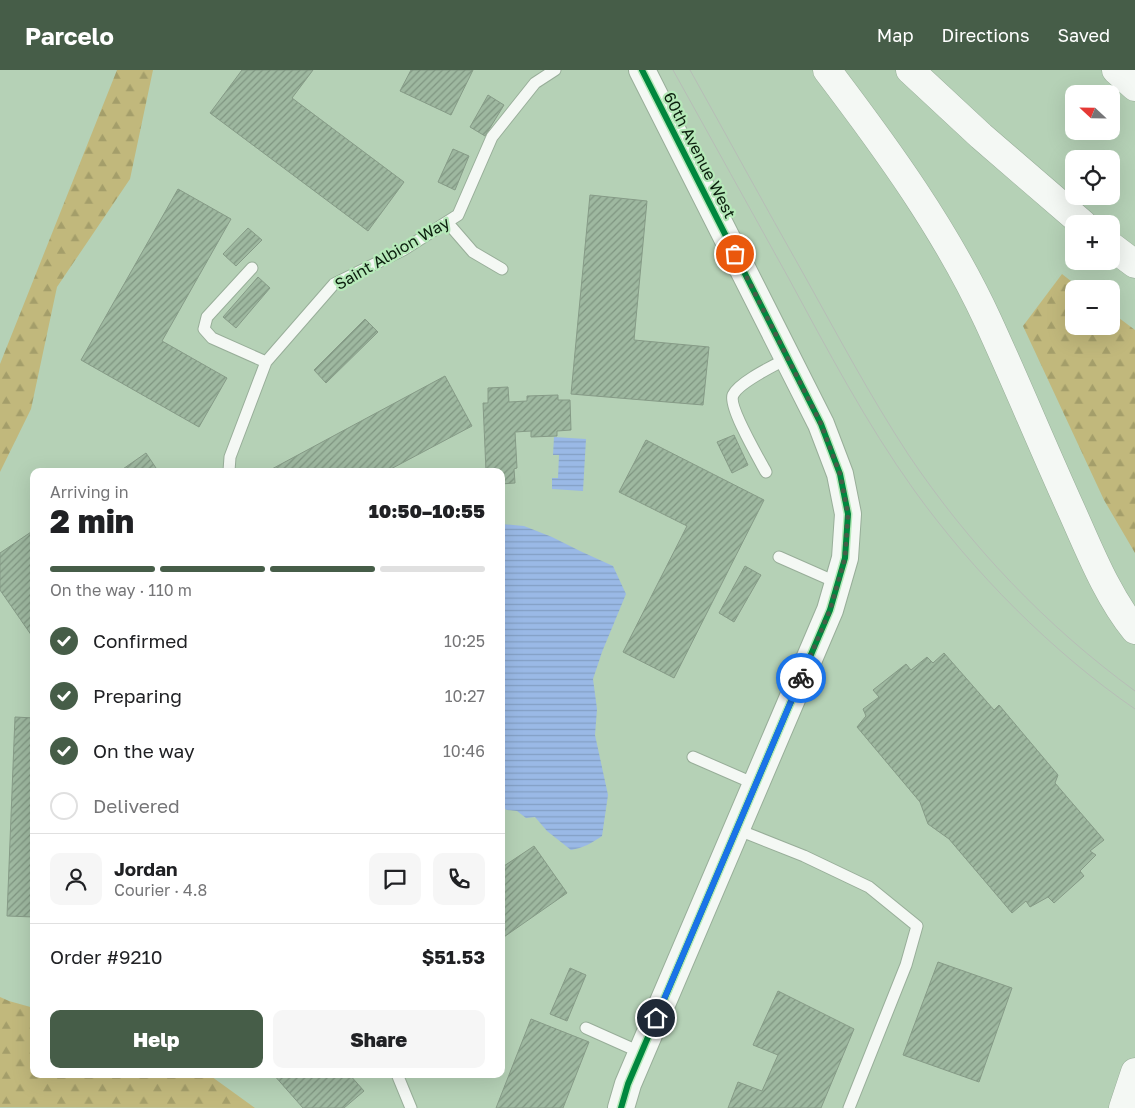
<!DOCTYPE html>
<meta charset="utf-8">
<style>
:root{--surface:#fff;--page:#f6f6f6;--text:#202124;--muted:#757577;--line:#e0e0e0;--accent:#465d48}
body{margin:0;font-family:"Golos Text",sans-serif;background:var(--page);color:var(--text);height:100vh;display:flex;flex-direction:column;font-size:19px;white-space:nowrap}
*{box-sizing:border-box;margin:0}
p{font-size:16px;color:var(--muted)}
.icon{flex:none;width:28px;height:28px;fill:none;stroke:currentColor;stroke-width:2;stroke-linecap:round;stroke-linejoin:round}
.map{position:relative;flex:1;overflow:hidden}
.sheet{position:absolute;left:30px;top:398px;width:475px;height:610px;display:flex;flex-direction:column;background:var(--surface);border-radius:10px;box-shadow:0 5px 20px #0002}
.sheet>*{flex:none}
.needle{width:32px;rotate:292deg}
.controls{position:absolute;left:1065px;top:15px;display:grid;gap:10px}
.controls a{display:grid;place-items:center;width:55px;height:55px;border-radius:10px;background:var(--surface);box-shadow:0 5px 20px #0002;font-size:25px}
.pin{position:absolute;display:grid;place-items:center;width:42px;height:42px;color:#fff;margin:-21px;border:2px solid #fff;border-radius:50%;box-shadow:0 1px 5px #0007}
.courier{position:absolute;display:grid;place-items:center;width:50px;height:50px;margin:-25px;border:4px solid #1a73e8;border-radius:50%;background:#fff;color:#222;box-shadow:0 1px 6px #0007}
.headline em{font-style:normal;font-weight:800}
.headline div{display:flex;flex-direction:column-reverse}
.headline{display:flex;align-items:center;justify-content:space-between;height:85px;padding:0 20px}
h1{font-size:32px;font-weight:800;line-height:38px}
.bar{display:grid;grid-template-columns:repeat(4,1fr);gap:8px 5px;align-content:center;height:60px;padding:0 20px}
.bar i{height:6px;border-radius:4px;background:var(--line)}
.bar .on{background:var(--accent)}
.bar p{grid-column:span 4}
.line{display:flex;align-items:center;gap:12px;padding:0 20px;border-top:1px solid var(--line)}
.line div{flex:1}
.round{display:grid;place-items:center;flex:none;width:52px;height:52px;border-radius:10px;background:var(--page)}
ol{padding:0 20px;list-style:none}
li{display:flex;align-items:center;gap:15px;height:55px}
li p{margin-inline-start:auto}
li .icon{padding:5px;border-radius:50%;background:var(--accent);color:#fff;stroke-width:4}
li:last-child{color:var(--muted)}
li i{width:28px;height:28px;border:2px solid var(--line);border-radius:50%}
.primary-button{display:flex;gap:10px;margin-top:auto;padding:10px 20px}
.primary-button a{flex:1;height:58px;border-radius:10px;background:var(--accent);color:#fff;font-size:20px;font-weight:800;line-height:58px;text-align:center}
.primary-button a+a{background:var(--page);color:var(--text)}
header{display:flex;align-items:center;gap:30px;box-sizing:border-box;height:70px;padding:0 25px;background:var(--accent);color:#fff}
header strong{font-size:24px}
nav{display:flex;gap:28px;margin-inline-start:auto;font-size:18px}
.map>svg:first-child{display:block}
</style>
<header>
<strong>Parcelo</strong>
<nav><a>Map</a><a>Directions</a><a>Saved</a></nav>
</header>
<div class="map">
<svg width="1135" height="1038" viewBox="0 0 1135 1038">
<defs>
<pattern id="forest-firs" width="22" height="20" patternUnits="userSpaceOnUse" patternTransform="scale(1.25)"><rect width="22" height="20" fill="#c1b87c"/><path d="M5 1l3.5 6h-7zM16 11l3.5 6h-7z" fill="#a49e6a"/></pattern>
<pattern id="water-rules" width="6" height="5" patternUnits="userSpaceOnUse" patternTransform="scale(1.25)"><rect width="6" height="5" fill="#9ab9e6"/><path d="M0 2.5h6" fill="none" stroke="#839fc4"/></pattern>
<pattern id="building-hatch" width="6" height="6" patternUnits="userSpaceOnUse" patternTransform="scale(1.25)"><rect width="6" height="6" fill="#9eb8a0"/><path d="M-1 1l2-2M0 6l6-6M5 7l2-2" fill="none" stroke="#7f9581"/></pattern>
</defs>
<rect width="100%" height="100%" fill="#b5d1b6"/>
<!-- forest -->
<path fill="url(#forest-firs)" d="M117 0H153L130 109 57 217 31 339 0 402V294Z
M1062 204 1081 219H1074V256H1111V242L1135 260V483L1104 430 1023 256Z
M0 927 9 931 34 938V1004H208L255 1038 0 1037Z"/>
<!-- water -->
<path fill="url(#water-rules)" d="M554 367 586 369 583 421 552 419V408H558L559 385H553Z
M501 454 524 456 552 467 580 481 613 496 626 524 602 582 593 609 597 639 595 665 608 725 602 766C592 773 583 778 571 780L547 761 535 747 526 748 517 741 507 740 501 737Z"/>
<!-- building -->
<path fill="url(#building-hatch)" stroke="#869b87" d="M242 0H313L292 28 404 112 368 161 210 43Z
M411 0H473L451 45 400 21Z
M488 25 504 35 485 66 470 57Z
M453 79 469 86 455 120 438 112Z
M178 119 231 149 162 271 227 308 199 357 81 290Z
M590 125 647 131 634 270 709 277 703 335 571 324Z
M248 158 262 170 236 196 223 184Z
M258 207 270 218 236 258 223 247Z
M365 249 378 262 326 313 314 300Z
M445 306 472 356 387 401H270V400Z
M508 317 509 332 527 331V326L558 325V330H570L571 360 557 361V366L531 367V361L515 362 517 398 514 399 515 413 501 414V401H486L483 333H488V318Z
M734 365 748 395 732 403 717 372Z
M646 370 764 430 674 608 623 582 687 456 619 422Z
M146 383 158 401H120Z
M34 460V569L0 520V483Z
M745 496 761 505 734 552 719 543Z
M944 583 994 640 999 635 1058 705 1055 713 1104 770 1090 781 1096 785 1080 801 1084 806 1054 833 1048 827 1030 837 1026 831 1012 843 949 769 928 754 920 732 857 657 866 646 863 639 879 627 873 620 906 594 911 600 927 587 933 593Z
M15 647 34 648V847L7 846Z
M534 776 567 823 501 869V798Z
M938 892 1012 918 979 1012 903 985Z
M570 898 586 905 567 951 550 944Z
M778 921 854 959 821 1038H728L738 1012 762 1021 778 985 753 975Z
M531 949 589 972 563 1038H496Z
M273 1004H349L364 1021 344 1038H303Z"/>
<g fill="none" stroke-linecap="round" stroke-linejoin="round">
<defs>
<path id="service" d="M447 152 473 182 502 199
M252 198 207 247 204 259 212 268 266 292
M229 401 230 387 266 292 334 214 403 180 458 145 492 67 535 13 555 0
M766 402C759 389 728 336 733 325 739 312 775 295 788 288
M779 487 838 513
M693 687 755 714
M736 759 804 786 869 817 917 856 906 895 849 1038
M586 958 642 983
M397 1004 411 1038"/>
<path id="tertiary" d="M621 1038 628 1014 830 540 845 488 848 444 840 404 821 354 642 0"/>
<path id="secondary" d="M1123 1038 1135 1002"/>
<path id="motorway" d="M827 0C887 79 946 160 988 251 1016 312 1042 375 1070 437 1089 479 1106 524 1135 560
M910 0 981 66 1083 154
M1116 0 1135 17
M1111 176 1135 194"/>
</defs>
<!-- service casing -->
<use href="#service" stroke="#98ae99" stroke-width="13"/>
<!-- tertiary casing -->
<use href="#tertiary" stroke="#98ae99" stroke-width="28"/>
<!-- secondary casing -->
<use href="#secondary" stroke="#98ae99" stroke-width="29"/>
<!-- motorway casing -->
<use href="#motorway" stroke="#98ae99" stroke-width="29"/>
<!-- service -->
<use href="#service" stroke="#f4f8f4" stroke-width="11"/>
<!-- tertiary -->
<use href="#tertiary" stroke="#f4f8f4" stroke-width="26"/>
<!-- secondary -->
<use href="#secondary" stroke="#f4f8f4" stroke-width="28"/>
<!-- motorway -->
<use href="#motorway" stroke="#f4f8f4" stroke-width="28"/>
<!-- tram -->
<path stroke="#b7bdb7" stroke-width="1" d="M673 0C711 69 750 138 788 207 827 279 866 353 914 420 973 502 1052 582 1135 639
M690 0C728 68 765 136 803 203 837 264 870 326 908 384 969 475 1046 556 1135 621"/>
<defs>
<path id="cycleway" d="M621 1038 628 1014 830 540 845 488 848 444 840 404 821 354 642 0"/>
</defs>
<!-- cycleway casing -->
<use href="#cycleway" stroke="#b6e9b9" stroke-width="9"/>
<!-- cycleway -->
<use href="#cycleway" stroke="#00873e" stroke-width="6"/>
</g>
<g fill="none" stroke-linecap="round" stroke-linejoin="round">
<!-- done -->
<path stroke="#465d48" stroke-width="5" stroke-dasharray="0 9" d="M735 184 821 354 840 404 848 444 845 488 830 540 801 608"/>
<!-- route -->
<path stroke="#1a73e8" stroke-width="6" d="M656 948 801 608"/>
</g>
<g text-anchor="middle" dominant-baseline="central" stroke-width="4.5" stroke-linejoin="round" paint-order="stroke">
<!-- street labels -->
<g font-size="16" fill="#0b1e0d" stroke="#b6e9b9">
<text transform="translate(700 85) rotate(63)">60th Avenue West</text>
<text transform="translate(392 183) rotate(-30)">Saint Albion Way</text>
</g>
</g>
</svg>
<div class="controls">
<a><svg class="needle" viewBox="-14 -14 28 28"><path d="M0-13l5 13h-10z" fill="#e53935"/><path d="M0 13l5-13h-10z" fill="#757577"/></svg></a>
<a><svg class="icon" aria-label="locate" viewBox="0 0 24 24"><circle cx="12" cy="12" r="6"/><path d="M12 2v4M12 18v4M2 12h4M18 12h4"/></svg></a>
<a>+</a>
<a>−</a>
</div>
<div class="pin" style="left:735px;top:184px;background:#ea580c"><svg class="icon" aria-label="bag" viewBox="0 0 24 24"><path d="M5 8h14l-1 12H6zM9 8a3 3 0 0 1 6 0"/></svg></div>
<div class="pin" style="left:656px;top:948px;background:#1f2937"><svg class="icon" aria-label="home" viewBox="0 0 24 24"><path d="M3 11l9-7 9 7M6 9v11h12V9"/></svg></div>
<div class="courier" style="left:801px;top:608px"><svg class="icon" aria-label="bike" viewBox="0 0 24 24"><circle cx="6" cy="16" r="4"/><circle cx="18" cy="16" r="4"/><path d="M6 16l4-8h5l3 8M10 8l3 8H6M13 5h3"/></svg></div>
<section class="sheet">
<div class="headline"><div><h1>2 min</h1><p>Arriving in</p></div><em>10:50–10:55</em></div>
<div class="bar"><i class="on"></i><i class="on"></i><i class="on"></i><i></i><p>On the way · 110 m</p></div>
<ol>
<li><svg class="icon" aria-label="check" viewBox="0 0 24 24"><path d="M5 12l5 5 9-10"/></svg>Confirmed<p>10:25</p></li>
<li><svg class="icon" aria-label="check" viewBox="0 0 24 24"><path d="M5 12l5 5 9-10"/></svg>Preparing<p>10:27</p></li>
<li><svg class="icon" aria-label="check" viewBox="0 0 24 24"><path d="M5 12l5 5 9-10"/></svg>On the way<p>10:46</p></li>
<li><i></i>Delivered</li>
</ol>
<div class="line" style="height:90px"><a class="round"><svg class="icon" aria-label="person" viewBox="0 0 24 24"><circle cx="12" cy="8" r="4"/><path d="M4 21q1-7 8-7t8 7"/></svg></a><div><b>Jordan</b><p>Courier · 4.8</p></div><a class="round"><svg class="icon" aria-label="chat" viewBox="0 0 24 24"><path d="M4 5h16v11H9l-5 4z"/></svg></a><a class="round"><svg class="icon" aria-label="phone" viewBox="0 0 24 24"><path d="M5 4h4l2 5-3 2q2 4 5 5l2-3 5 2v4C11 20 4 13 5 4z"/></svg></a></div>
<div class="line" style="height:65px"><div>Order #9210</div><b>$51.53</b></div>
<div class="primary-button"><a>Help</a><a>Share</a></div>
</section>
</div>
